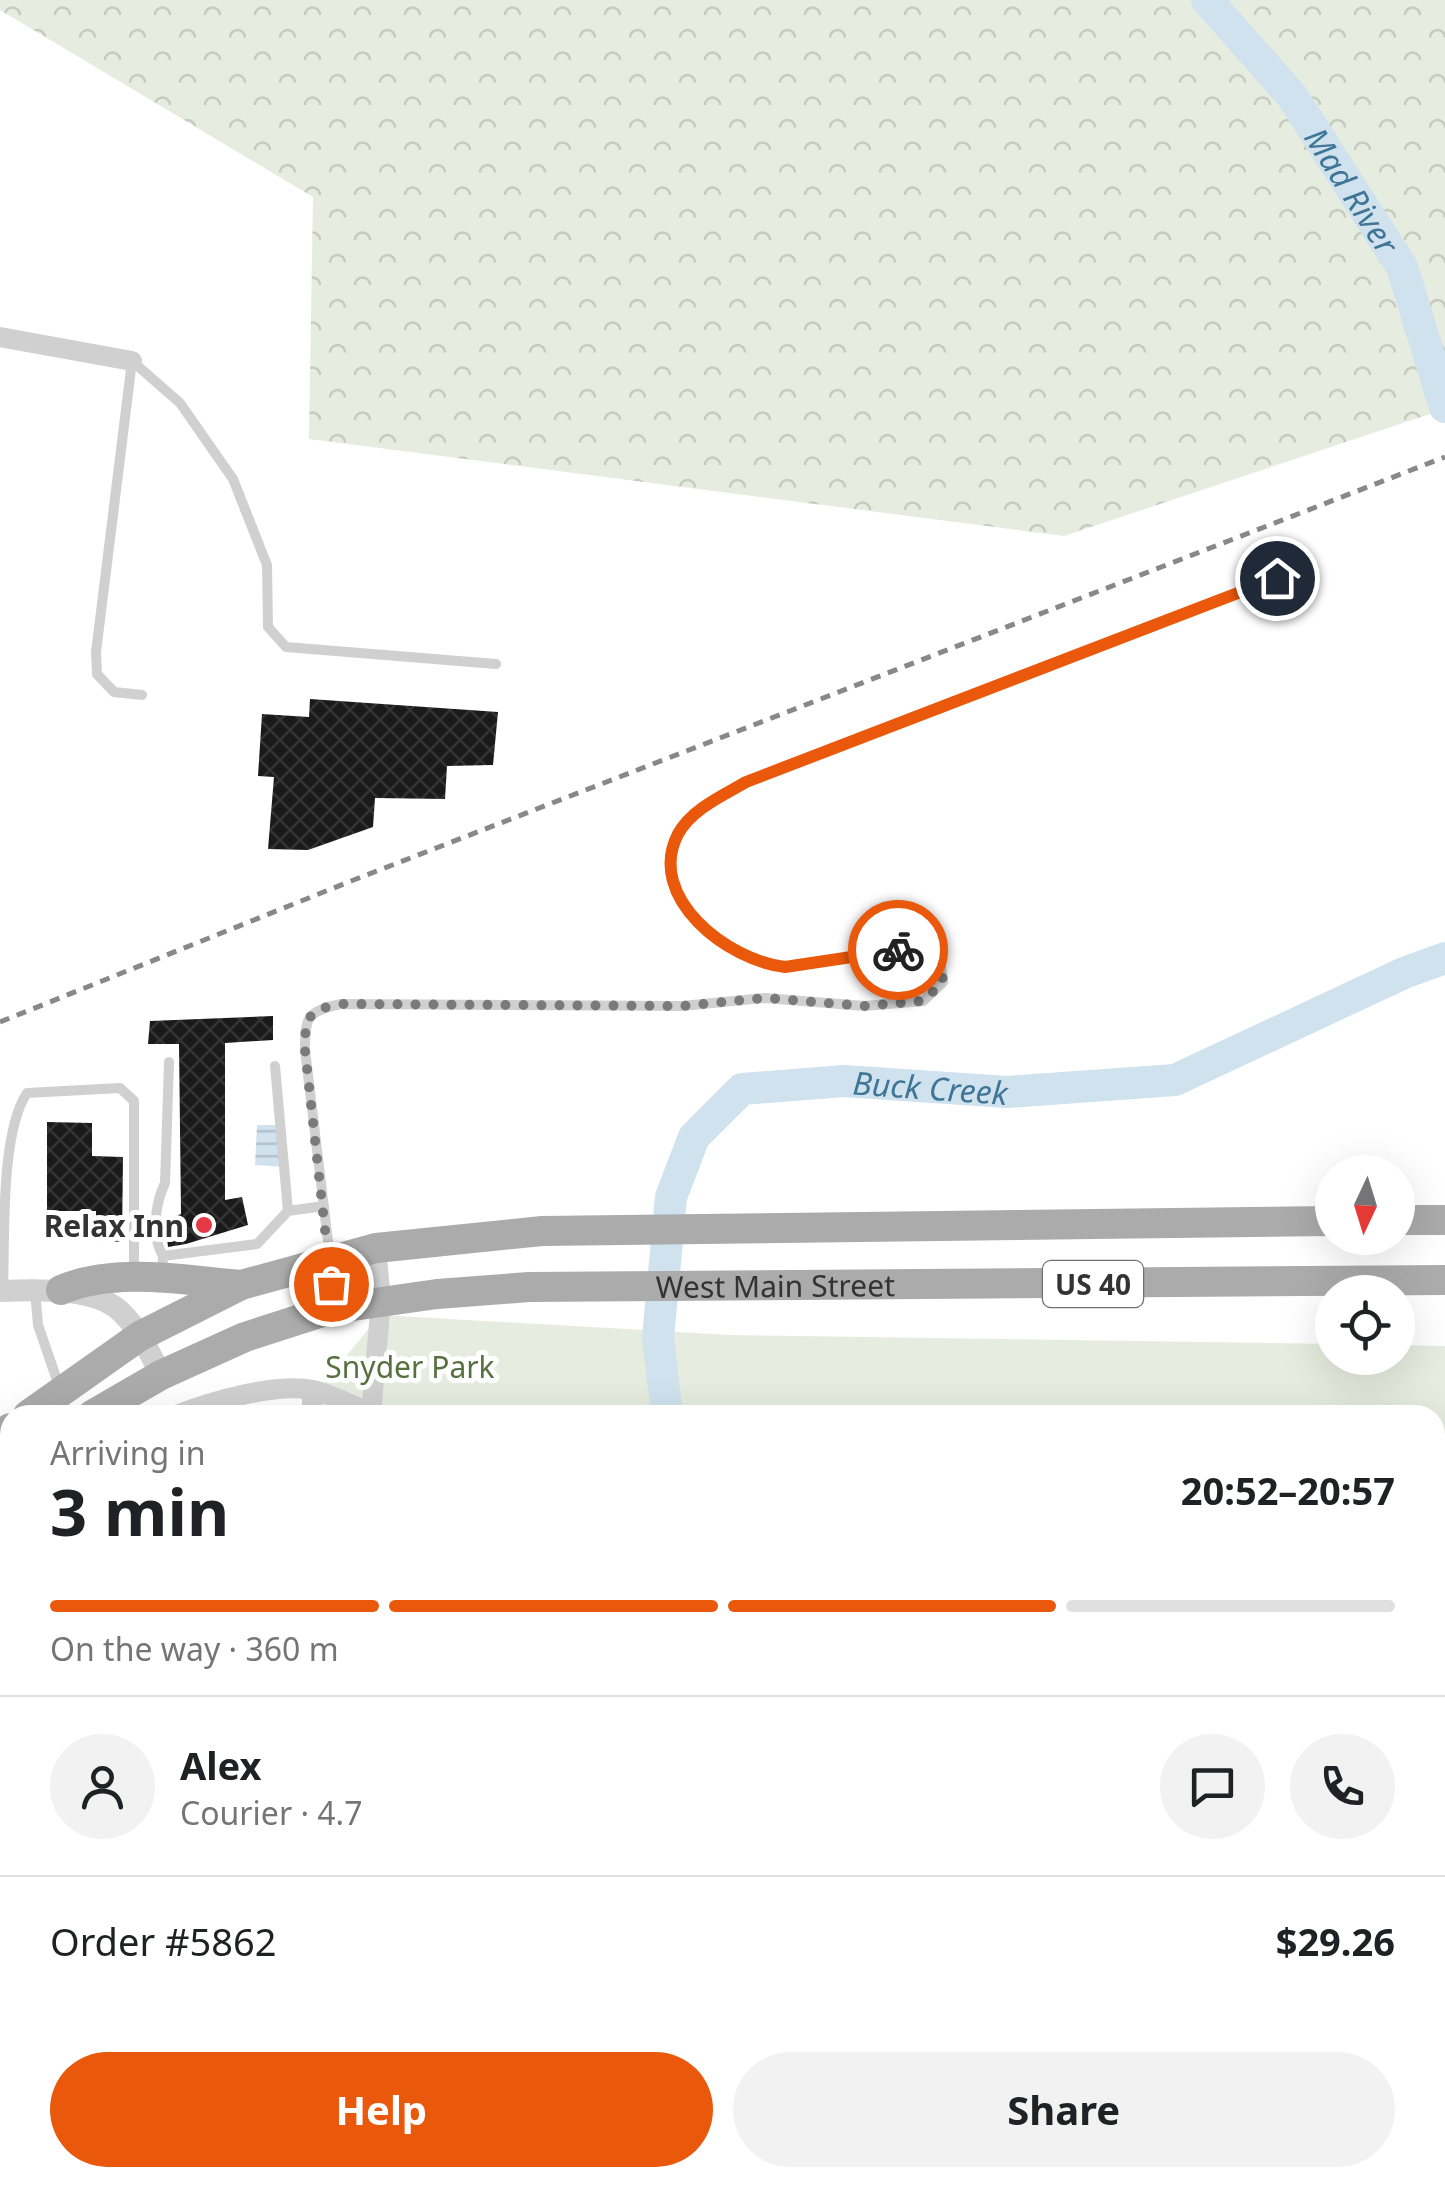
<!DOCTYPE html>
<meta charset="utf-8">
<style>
:root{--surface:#fff;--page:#f2f2f2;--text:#202124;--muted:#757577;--line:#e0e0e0;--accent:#ea580c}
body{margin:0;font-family:"Noto Sans",sans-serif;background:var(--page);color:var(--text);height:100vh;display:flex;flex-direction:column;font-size:38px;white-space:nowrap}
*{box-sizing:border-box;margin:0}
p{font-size:32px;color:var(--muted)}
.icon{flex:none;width:55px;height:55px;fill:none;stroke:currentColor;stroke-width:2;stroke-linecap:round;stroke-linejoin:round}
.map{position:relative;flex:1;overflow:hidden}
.sheet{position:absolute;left:0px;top:1405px;width:1445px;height:782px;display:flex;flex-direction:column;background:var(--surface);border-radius:30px 30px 0 0;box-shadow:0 10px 40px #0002}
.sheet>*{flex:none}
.needle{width:65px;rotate:184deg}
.fabs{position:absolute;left:1315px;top:1155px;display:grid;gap:20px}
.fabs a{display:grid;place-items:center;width:100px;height:100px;border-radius:50%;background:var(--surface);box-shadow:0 10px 40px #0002;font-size:50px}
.pin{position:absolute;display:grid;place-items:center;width:85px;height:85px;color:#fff;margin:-42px;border:5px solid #fff;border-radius:50%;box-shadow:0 2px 10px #0007}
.courier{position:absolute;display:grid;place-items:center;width:100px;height:100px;margin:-50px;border:8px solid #ea580c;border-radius:50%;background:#fff;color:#222;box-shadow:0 2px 12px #0007}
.head em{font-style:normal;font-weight:700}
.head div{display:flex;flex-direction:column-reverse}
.head{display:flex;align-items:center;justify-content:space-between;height:170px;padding:0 50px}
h1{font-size:65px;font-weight:700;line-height:75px}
.bar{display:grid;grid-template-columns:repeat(4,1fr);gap:15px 10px;align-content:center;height:120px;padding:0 50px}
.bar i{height:12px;border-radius:8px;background:var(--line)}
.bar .selected{background:var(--accent)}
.bar p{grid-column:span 4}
.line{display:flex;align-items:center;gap:25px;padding:0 50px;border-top:2px solid var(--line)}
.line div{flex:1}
.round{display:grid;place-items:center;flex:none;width:105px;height:105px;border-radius:52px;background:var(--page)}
.button{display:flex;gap:20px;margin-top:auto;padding:20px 50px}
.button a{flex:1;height:115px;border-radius:60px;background:var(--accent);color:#fff;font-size:40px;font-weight:700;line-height:115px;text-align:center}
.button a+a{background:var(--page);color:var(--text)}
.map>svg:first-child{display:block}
</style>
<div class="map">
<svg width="1445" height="2187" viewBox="0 0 1445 2187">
<defs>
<pattern id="forest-crowns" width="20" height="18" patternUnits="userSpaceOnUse" patternTransform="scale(2.5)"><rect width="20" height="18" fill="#e6ecdf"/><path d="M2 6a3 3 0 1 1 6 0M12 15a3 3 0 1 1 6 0" fill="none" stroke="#c6cbc0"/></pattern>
<pattern id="water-rules" width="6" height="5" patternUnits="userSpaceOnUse" patternTransform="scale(2.5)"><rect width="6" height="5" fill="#cfe2ee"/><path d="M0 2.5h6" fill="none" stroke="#b2c2cd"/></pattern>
<pattern id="building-cross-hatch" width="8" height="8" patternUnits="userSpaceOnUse" patternTransform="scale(2.5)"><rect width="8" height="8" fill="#1a1a1a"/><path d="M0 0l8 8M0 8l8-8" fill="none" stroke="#333"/></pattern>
</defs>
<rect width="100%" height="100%" fill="#fff"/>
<!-- green -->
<path fill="#e6ecdf" d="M380 1315 730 1335 1332 1344V1358H1398V1345L1445 1346V2187H240L245 2178H1435V1415H314L315 1394Z"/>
<!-- forest -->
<path fill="url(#forest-crowns)" d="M0 0H1445V409L1064 536 309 439 313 197 0 10Z"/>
<!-- water -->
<path fill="url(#water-rules)" d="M257 1125H279L285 1167 255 1165Z"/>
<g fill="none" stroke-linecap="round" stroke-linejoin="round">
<!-- river -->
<g stroke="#cfe2ee" stroke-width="32">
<path id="s1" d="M1207 0 1292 96 1402 267 1445 407"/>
<path id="s2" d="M667 1415 658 1338 671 1197 694 1137 742 1089 844 1081 1007 1092 1175 1080 1404 973 1445 958"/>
<path d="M728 2178 729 2187"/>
</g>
</g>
<!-- building -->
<path fill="url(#building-cross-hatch)" d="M310 699 498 712 493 765 447 766 445 799 375 798 373 827 308 850 268 849 274 777 258 776 262 714 309 717Z
M273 1016V1040L225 1043V1200L242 1197 248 1225 186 1244 168 1247 165 1220 181 1214 179 1044H148L150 1021Z
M47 1122 92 1123V1156L123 1157 122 1242 96 1241V1211H47Z"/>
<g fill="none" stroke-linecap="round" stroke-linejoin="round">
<!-- path -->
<path stroke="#cdcdcd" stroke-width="4" stroke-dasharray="5 5" stroke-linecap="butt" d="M1435 1666H1445"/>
<!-- service -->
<path stroke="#d0d0d0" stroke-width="10" d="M132 361 180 403 233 479 267 565 268 627 286 647 496 664
M132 361 96 652 97 674 114 692 142 695
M275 1066 288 1211
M163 1256C151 1236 155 1204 165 1183L169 1062
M162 1272 163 1256 257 1244 288 1211 324 1206
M3 1291C5 1239 0 1133 27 1093L120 1088 134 1101V1273
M35 1291 38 1325 59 1386
M332 1303 330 1258 305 1050C305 1017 307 1011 341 1004L682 1006 765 998 865 1006 923 1001 943 982 940 959 928 946 785 967C729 961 645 898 678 834 692 809 722 796 746 782L1277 578"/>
<!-- minor -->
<path stroke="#d0d0d0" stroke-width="20" d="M0 337 132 361
M176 1415C211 1402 276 1382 313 1390 332 1394 352 1406 371 1413
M312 1415V1390
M371 1415 381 1301 376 1248
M0 1455 10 1470
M0 2001 10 1748
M567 2178 569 2187
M241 2187 246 2178
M331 2187 336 2178"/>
<!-- tertiary -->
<path stroke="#d0d0d0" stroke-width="22" d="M0 1291C35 1290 98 1286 123 1314 140 1331 150 1354 161 1375"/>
<!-- primary -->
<g stroke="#ababab" stroke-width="30">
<path d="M1398 1220H1445"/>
<path d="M61 1290C114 1267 184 1280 241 1285"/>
<path d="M28 1415 140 1336 241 1285 376 1248 542 1231 1332 1221"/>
<path id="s3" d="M92 1415 161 1375 245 1337 332 1309 437 1294 529 1287 1445 1280"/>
<path d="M0 1435 10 1428"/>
<path d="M0 1485 10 1477"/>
</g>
<!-- rail -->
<path stroke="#888" stroke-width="5" stroke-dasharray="10 8" stroke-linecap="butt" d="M0 1022 351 881 1445 457"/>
</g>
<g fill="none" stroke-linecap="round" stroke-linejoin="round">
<!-- done -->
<path stroke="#7a7a7a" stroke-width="10" stroke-dasharray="0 18" d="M331 1284 305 1050C305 1017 307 1010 341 1004L682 1006 765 998 864 1006 923 1001 943 982 940 958 928 946 898 950"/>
<!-- route -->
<path stroke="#ea580c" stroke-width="12" d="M898 950 785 967C729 961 645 898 678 834 692 809 722 796 746 782L1277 578"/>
</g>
<!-- markers -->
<circle fill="#e63946" stroke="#fff" stroke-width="4" cx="204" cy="1225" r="10"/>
<g text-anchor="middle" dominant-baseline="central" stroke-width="10" stroke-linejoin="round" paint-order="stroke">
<!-- shield labels -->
<rect fill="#fff" stroke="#707070" stroke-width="2.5" x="1043" y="1261" width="100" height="46" rx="8"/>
<g font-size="28" font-weight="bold" fill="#333">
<text x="1093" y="1284">US 40</text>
</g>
<!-- poi labels -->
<g font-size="30" font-weight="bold" fill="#333" stroke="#fff" text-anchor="end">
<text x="184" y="1225">Relax Inn</text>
</g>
<!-- street labels -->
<g font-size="30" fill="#333" stroke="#fff">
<text stroke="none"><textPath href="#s3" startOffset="708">West Main Street</textPath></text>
</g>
<!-- park labels -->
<g font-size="30" fill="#56703f" stroke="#fff">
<text x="410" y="1366">Snyder Park</text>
</g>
<!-- water labels -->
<g font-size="32" font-style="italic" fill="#3f7597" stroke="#fff">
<text stroke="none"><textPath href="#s1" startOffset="240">Mad River</textPath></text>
<text stroke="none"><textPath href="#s2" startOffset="540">Buck Creek</textPath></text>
</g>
</g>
</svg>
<div class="fabs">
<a><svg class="needle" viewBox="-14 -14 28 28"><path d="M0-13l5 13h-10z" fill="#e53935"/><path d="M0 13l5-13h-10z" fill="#757577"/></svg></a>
<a><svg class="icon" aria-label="locate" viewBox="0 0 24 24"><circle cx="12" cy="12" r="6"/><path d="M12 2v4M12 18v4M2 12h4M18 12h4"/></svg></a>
</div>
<div class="pin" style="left:331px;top:1284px;background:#ea580c"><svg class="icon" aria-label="bag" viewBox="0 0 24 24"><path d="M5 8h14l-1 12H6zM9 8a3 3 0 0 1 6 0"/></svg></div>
<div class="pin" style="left:1277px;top:578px;background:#1f2937"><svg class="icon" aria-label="home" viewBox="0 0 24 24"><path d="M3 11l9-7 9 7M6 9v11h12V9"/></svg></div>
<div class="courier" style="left:898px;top:950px"><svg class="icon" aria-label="bike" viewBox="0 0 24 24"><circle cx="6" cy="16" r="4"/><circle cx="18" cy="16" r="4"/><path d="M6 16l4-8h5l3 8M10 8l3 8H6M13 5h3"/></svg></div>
<section class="sheet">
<div class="head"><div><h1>3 min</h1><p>Arriving in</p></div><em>20:52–20:57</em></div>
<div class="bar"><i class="selected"></i><i class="selected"></i><i class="selected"></i><i></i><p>On the way · 360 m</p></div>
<div class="line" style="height:180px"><a class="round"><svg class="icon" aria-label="person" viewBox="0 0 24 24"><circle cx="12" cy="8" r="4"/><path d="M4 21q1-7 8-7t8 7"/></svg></a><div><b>Alex</b><p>Courier · 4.7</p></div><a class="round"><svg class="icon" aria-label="chat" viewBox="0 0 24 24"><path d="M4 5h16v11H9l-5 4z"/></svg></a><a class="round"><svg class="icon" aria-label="phone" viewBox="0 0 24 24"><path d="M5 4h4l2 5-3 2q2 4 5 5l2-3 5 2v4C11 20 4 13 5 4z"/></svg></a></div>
<div class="line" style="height:130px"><div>Order #5862</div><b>$29.26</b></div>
<div class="button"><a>Help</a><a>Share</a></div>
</section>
</div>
